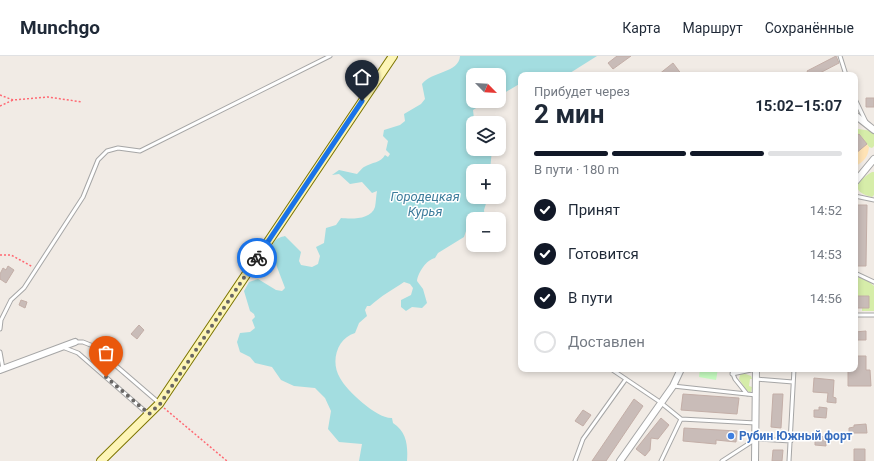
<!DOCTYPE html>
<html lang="ru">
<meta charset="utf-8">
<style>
:root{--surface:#fff;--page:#f6f6f7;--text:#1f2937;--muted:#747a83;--line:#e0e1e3;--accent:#111827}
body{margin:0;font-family:Roboto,sans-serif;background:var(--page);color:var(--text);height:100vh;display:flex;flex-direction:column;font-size:15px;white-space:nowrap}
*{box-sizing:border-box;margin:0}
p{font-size:13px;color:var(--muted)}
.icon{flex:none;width:22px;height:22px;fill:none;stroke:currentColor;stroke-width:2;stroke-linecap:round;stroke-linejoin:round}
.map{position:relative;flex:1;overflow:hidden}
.panel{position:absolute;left:518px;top:16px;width:340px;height:300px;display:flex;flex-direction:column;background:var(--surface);border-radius:8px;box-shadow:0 2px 6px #0003}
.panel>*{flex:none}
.needle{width:26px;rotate:114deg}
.tools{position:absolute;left:466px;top:12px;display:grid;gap:8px}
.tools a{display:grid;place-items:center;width:40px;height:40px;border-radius:8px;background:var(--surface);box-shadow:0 2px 6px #0003;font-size:20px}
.pin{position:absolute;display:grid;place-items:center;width:34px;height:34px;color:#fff;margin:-41px -17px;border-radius:50% 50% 50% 0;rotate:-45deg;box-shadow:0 0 4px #0007}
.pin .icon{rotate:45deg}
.courier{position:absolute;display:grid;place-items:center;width:40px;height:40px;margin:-20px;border:3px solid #1a73e8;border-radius:50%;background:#fff;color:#222;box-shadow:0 1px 5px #0007}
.headline em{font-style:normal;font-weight:700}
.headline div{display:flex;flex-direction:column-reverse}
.headline{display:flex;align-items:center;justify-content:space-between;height:68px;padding:0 16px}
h1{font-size:26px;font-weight:700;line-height:30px}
.bar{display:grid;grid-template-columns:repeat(4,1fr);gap:6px 4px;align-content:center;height:48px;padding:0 16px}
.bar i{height:5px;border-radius:3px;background:var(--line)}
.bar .current{background:var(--accent)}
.bar p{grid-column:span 4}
ol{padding:0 16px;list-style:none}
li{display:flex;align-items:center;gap:12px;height:44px}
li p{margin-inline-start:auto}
li .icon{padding:4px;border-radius:50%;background:var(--accent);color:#fff;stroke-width:4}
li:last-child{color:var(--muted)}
li i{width:22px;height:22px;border:2px solid var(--line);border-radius:50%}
header{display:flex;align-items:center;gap:24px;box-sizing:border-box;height:56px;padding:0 20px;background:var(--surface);border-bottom:1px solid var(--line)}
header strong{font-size:19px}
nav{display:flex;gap:22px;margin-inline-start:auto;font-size:14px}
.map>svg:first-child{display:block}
</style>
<header>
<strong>Munchgo</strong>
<nav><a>Карта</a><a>Маршрут</a><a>Сохранённые</a></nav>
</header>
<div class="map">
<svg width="874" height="405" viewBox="0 0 874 405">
<rect width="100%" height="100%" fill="#f1ebe5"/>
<!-- grass -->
<path fill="#d6eda9" d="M855 64 858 73 872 75 874 78V90L872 92 869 91 861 80 855 84Z
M872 116H874V139L872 141C849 135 857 125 872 116Z
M855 220 868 225 874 230V255H862V252L869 240H855Z
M743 317 751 320 752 323H750L749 330 752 331 751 337 746 334 739 323 740 319Z"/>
<!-- sand -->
<path fill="#ffe3b5" d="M860 80 869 91C868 101 864 106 855 110V84Z"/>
<!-- park -->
<path fill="#c6fcc0" d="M700 313H718L716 324 699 321Z"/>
<!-- water -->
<path fill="#a3dde0" d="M460 0H597L570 17H538L534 19H521V27L499 40V19H473V45H495L484 47 473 54 474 63 478 67H473V93H492L490 115H473V141H488L484 154 485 163H473V168L468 169 464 181 438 197 435 202C426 204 418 217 417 225L423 233 427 247 422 252 412 251 406 255 401 251V244L411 239 413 232 410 228 404 226C392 234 381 240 370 250H367L365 254 367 260 359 267 355 277C337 282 330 306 340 322 347 335 377 363 392 362L393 367C407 376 408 390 407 405H359L362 388 339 386 328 373 331 355 325 342 315 332 294 330 281 324 272 311 255 307 250 301 240 296 237 286 240 277 250 276 255 272 252 264 255 261 254 258 250 255 244 235 249 226 258 223 276 234 282 235 285 232C282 222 268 194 274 186 277 182 281 181 285 180L301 196 299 205 301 209 312 211 318 208 320 200 316 191 324 187 326 172 336 169 341 162C351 163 371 164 375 151 376 146 376 140 377 135L372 137 362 126 350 128 339 118 332 119 339 114 357 118C359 116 362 112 364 111 372 106 381 107 385 99L388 101 390 98 386 94 388 85 383 80 384 74 400 69 405 65 404 58 421 48 425 43 422 28C432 15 459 17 460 0Z"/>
<!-- building -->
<path fill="#c9bcb8" stroke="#c3aea7" d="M617 0H631L613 13 608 7Z
M836 0 839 7 816 19H809L807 15Z
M673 7 682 19H658Z
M866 42H874V51H866Z
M859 78 867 88 855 98V81Z
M855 149H867L866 210H855Z
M8 210 14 214 6 227 0 223V218L3 212 6 214Z
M855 240H869V252H855Z
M21 244 27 246 25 252 19 249Z
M139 269 144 274 137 283 131 278Z
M866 275V284H855V276Z
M855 300H866V314H870L871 330H848V314H855Z
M814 322 834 324 833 341 836 342V347L827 346 828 337 813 336Z
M683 338 739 342 737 358 681 354Z
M773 338H783L781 372 771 371Z
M634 343 643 350 606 405H592Z
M819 351 827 352 826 362 814 361V354H819Z
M583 354 591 359 583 370 575 365Z
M661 362 669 369 658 383 651 382 650 394 645 400 636 393Z
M866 368 867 377H849V372L854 371V369Z
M684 372 737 375 736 386 716 384V388L683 385Z
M815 380 826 381V390L815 389Z
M854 393H865V405H854Z
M773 394H783L782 405H772Z"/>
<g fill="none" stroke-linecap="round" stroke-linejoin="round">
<defs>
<path id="lane" d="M840 0 846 19
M855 43 866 66
M855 140 874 144
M855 217 874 226
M855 259H874
M0 273 1 264 11 244 24 232 83 141 98 104 107 95 118 92 140 95 330 0
M76 286H83L93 290 158 346
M65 292 78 297 147 357
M0 296 3 313
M611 313 660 346 681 363 756 367
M731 313 735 323 747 338
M732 318 756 313
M756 323 793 326
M673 330 756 339
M575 405 583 383 626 323
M661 405 681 363
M722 405 756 383 791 385
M789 405 794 313"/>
<path id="street" d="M855 59 874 74
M855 126 874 103
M0 314 75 286
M620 405 673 330 681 313
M755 405 756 313"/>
<path id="secondary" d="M101 405 159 348 393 0"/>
</defs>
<!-- lane casing -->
<use href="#lane" stroke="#a6a6a6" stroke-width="5"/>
<!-- street casing -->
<use href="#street" stroke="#a6a6a6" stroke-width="8"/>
<!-- secondary casing -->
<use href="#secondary" stroke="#7d7500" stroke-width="10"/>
<!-- path -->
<path stroke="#ff6872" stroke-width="1.5" stroke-dasharray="2 2" stroke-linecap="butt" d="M0 39 13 44 48 41 82 46
M0 50 13 44
M0 199H11L33 211
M164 352 227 405"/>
<!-- lane -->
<use href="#lane" stroke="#fff" stroke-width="3"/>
<!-- street -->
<use href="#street" stroke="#fff" stroke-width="6"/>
<!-- secondary -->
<use href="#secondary" stroke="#fdf5b7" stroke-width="8"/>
</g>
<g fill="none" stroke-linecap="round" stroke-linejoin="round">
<!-- done -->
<path stroke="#686664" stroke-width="4" stroke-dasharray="0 7.2" d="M106 321 149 358 160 348 257 202"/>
<!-- route -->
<path stroke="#1a73e8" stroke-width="5" d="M257 202 362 45"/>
</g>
<!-- markers -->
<circle fill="#3f7fe0" stroke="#fff" stroke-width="1.5" cx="731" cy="380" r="4"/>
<g text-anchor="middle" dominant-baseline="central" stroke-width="3" stroke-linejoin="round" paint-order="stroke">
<!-- shop labels -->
<g font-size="12" font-weight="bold" fill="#366cbe" stroke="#fff" text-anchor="start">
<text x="739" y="380">Рубин Южный форт</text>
</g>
<!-- water labels -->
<g font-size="13" font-style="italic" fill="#3e7d9c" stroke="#fff">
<text x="425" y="140">Городецкая<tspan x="425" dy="15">Курья</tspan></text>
</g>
</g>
</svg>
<div class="tools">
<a><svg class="needle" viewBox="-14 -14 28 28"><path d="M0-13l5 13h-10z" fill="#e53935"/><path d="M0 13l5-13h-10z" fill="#747a83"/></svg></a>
<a><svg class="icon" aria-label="layers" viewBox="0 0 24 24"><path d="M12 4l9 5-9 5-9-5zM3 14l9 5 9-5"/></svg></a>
<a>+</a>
<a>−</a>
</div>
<div class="pin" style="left:106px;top:321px;background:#ea580c"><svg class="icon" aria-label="bag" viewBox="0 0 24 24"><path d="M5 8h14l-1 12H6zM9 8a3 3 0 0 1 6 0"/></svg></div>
<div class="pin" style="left:362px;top:45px;background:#1f2937"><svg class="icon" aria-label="home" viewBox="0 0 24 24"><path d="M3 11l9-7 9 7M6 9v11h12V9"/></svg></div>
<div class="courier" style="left:257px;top:202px"><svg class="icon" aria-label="bike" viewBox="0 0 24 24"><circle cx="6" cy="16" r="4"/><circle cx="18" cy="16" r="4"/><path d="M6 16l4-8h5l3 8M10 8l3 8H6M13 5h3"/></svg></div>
<section class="panel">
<div class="headline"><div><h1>2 мин</h1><p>Прибудет через</p></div><em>15:02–15:07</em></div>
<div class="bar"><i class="current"></i><i class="current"></i><i class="current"></i><i></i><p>В пути · 180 m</p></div>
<ol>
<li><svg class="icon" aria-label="check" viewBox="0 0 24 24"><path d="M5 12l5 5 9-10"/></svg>Принят<p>14:52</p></li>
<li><svg class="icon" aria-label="check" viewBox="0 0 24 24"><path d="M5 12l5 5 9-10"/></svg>Готовится<p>14:53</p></li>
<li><svg class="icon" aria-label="check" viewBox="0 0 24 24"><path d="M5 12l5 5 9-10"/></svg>В пути<p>14:56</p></li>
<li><i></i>Доставлен</li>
</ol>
</section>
</div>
